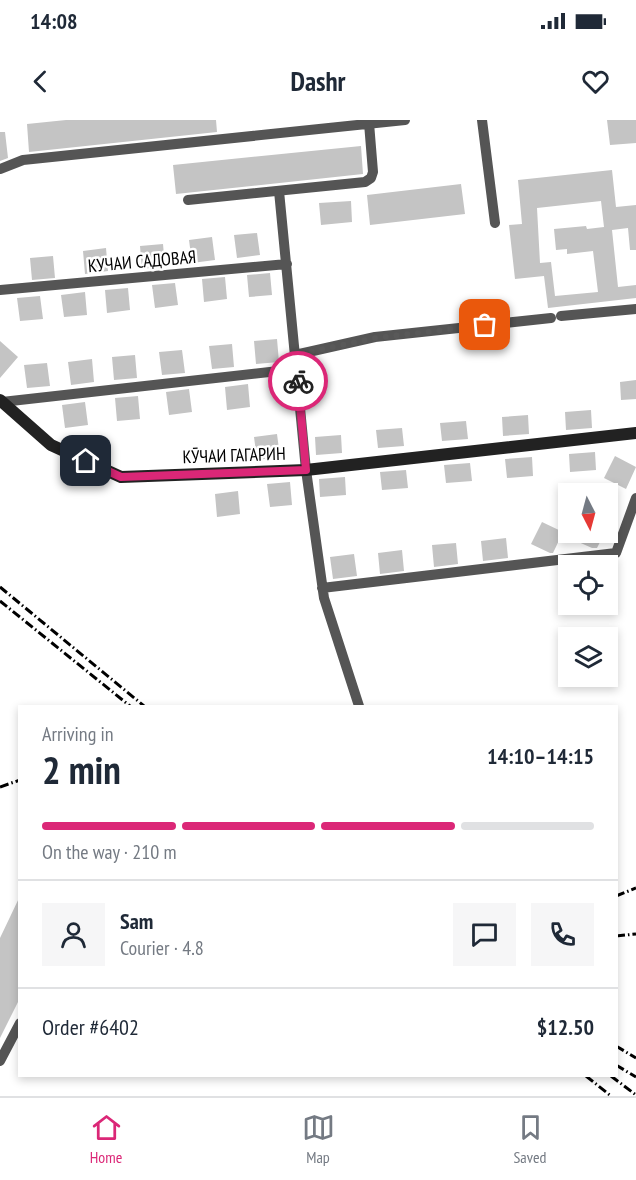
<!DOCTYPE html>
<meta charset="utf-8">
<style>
:root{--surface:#fff;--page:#f6f6f7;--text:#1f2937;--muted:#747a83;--line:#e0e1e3;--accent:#db2777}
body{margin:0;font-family:"PT Sans Narrow",sans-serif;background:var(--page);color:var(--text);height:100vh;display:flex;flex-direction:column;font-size:22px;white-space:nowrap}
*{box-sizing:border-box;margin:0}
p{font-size:20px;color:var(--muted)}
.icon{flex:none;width:33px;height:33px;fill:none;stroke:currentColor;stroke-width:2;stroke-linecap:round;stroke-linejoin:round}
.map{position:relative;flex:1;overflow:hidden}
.panel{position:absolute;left:18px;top:585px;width:600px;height:372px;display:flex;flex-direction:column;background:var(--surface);border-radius:0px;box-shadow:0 3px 9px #0003}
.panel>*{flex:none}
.needle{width:39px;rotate:174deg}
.tools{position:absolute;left:558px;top:363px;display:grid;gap:12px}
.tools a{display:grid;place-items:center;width:60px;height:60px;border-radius:0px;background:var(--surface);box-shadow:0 3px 9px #0003;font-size:30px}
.pin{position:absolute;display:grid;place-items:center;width:51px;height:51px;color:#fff;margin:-26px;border-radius:12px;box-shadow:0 3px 9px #0006}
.courier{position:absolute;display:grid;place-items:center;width:60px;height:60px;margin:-30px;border:4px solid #db2777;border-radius:50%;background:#fff;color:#222;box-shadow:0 2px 8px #0007}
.summary em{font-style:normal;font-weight:800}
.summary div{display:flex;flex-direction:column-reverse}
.summary{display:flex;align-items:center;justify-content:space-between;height:102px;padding:0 24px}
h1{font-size:39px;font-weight:800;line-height:45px}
.bar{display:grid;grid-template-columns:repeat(4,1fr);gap:9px 6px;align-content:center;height:72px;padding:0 24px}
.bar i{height:8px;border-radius:4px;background:var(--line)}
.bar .current{background:var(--accent)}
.bar p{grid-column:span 4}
.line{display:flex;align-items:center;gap:15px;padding:0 24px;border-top:2px solid var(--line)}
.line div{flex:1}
.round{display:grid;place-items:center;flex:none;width:63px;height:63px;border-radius:0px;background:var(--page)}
.status{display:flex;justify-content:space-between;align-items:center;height:42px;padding:0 30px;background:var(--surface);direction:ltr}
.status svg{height:16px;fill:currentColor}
header{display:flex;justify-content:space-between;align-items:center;height:78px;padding:0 24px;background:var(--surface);font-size:27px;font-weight:800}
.tabs{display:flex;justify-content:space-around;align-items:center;height:84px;border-top:2px solid var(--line);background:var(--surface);font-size:16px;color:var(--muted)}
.tabs a{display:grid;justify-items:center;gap:3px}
.tabs .current{color:var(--accent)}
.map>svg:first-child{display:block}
</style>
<div class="status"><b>14:08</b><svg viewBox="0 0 49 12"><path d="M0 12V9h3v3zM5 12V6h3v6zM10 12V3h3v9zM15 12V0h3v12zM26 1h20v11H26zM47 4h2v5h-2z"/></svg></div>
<header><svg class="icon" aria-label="back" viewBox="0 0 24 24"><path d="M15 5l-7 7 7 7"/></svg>Dashr<svg class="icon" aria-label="heart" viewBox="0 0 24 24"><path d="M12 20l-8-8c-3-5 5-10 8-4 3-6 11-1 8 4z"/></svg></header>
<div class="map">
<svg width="636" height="976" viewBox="0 0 636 976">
<rect width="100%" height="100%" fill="#fff"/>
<!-- building -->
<path fill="#c4c4c4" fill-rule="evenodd" d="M66 0H216L217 12 29 32 27 4Z
M607 0H636V23L610 25Z
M0 12H5L8 38 0 41Z
M361 26 363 54 176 74 173 45Z
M612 50 616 87 636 85V130H630L628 108 612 110 618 167 636 165V178L548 188 544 156 515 159 509 105 522 104 518 60ZM601 81 604 107 587 109 586 106 554 109 556 130 567 129V134L593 131 598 172 555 176 551 142 540 143 537 88Z
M461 64 465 94 370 105 367 75Z
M351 81 352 102 321 105 319 83Z
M257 113 260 135 237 138 234 115Z
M212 117 215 140 192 143 189 120Z
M163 124 165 146 142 149 140 126Z
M106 128 108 151 85 154 83 131Z
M53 136 55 158 32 160 30 138Z
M270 153 272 175 249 177 247 155Z
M225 157 227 179 204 182 202 159Z
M175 163 178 185 155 188 152 165Z
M128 168 130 190 107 193 105 170Z
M85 172 87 195 64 197 61 175Z
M40 176 43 199 20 201 17 178Z
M277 219 279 242 256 244 254 221Z
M0 221 18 237 0 258Z
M232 224 234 247 212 249 209 226Z
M182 230 185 253 162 255 159 232Z
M135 235 137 258 114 260 112 237Z
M92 239 94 262 71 265 68 242Z
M47 243 50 266 27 268 24 245Z
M636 260V279L621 280 620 262Z
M248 264 250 287 227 290 225 267Z
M189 269 192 292 169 295 166 272Z
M138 276 140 299 117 301 115 278Z
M85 282 88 305 65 308 62 285Z
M591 290 592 308 566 310 565 292Z
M528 295 529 314 503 316 502 297Z
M466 301 468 319 442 321 440 303Z
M402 308 404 326 378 328 376 310Z
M277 314 280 337 257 340 254 317Z
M341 315 342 333 316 335 315 317Z
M595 332 596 350 570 352 569 334Z
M615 336 636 347 626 369 604 358Z
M532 337 533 356 507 358 505 339Z
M470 343 472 361 446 363 444 345Z
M406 350 408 368 382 370 380 352Z
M345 357 346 375 320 377 319 359Z
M290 362 292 385 270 387 267 364Z
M238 371 240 394 217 397 215 374Z
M542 402 563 412 553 433H550L531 424Z
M578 412H605L597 428H592L574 420Z
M506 418 508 438 483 441 481 421Z
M456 423 458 444 434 447 432 425Z
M402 430 404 451 380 454 378 433Z
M354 434 357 456 333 459 330 437Z
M20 776V878L0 918V818Z"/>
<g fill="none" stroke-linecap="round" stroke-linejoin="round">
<!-- street -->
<path stroke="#555" stroke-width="10" d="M482 0 495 103
M0 49 23 40 405 0
M279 71 306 350 324 478 359 586
M188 80 365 62 371 58 373 52 369 3
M0 170 287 144
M561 196 636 189
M295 235 375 217 551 198
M2 282 296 249
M322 468 616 433 636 378
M0 941 20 903"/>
<!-- secondary -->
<path stroke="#222" stroke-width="12" d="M0 280 51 325 121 357 306 350 636 313"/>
<!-- rail -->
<path stroke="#000" stroke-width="3" stroke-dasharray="9 3 1.5 3" stroke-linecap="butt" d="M0 467 144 586
M0 481 130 586
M0 667 20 660
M616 776 636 768
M616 816 636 814
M616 926 636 938
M616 945 636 957
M586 956 611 976
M611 956 636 975"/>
</g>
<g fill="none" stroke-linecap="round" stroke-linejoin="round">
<!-- done -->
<path stroke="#595959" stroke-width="6" stroke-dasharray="0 10.8" d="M298 261 295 235 375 218 485 205"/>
<!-- route -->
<path stroke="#db2777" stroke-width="8" d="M86 341 121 357 306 350 298 261"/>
</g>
<g text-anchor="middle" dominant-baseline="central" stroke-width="5" stroke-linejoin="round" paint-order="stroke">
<!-- street labels -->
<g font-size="18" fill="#000" stroke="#fff">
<text transform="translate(142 141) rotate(-5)">КУЧАИ САДОВАЯ</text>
<text transform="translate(234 335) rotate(-2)">КӮЧАИ ГАГАРИН</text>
</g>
</g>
</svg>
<div class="tools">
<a><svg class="needle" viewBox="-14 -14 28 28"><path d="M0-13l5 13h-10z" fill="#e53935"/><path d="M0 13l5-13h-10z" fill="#747a83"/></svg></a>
<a><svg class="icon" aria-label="locate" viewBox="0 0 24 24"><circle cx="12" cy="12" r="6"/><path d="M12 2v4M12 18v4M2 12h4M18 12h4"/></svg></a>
<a><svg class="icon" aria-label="layers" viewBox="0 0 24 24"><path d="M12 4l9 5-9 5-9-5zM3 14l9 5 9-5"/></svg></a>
</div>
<div class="pin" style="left:485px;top:205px;background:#ea580c"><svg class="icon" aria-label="bag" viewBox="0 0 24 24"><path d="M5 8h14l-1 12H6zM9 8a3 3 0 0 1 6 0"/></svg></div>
<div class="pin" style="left:86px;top:341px;background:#1f2937"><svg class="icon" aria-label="home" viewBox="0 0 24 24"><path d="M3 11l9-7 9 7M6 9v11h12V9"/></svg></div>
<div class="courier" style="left:298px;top:261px"><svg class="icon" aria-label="bike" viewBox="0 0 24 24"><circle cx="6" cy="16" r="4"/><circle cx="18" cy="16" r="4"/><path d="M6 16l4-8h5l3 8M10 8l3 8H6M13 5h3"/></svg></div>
<section class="panel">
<div class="summary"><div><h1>2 min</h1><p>Arriving in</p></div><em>14:10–14:15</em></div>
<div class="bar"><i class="current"></i><i class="current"></i><i class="current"></i><i></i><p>On the way · 210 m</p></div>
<div class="line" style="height:108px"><a class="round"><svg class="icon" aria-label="person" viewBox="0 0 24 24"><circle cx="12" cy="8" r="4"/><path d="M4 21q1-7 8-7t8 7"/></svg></a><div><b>Sam</b><p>Courier · 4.8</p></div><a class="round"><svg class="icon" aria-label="chat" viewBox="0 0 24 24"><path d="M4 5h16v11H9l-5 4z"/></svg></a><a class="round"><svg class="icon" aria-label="phone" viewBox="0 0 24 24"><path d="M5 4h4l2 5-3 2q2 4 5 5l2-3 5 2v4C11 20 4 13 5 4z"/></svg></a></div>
<div class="line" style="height:78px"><div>Order #6402</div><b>$12.50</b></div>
</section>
</div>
<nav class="tabs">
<a class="current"><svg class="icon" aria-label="home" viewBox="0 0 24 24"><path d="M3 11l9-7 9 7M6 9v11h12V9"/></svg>Home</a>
<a><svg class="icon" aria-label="map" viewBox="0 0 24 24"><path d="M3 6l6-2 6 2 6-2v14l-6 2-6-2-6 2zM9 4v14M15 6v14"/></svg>Map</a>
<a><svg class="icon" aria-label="saved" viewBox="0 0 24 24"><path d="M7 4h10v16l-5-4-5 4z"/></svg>Saved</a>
</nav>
